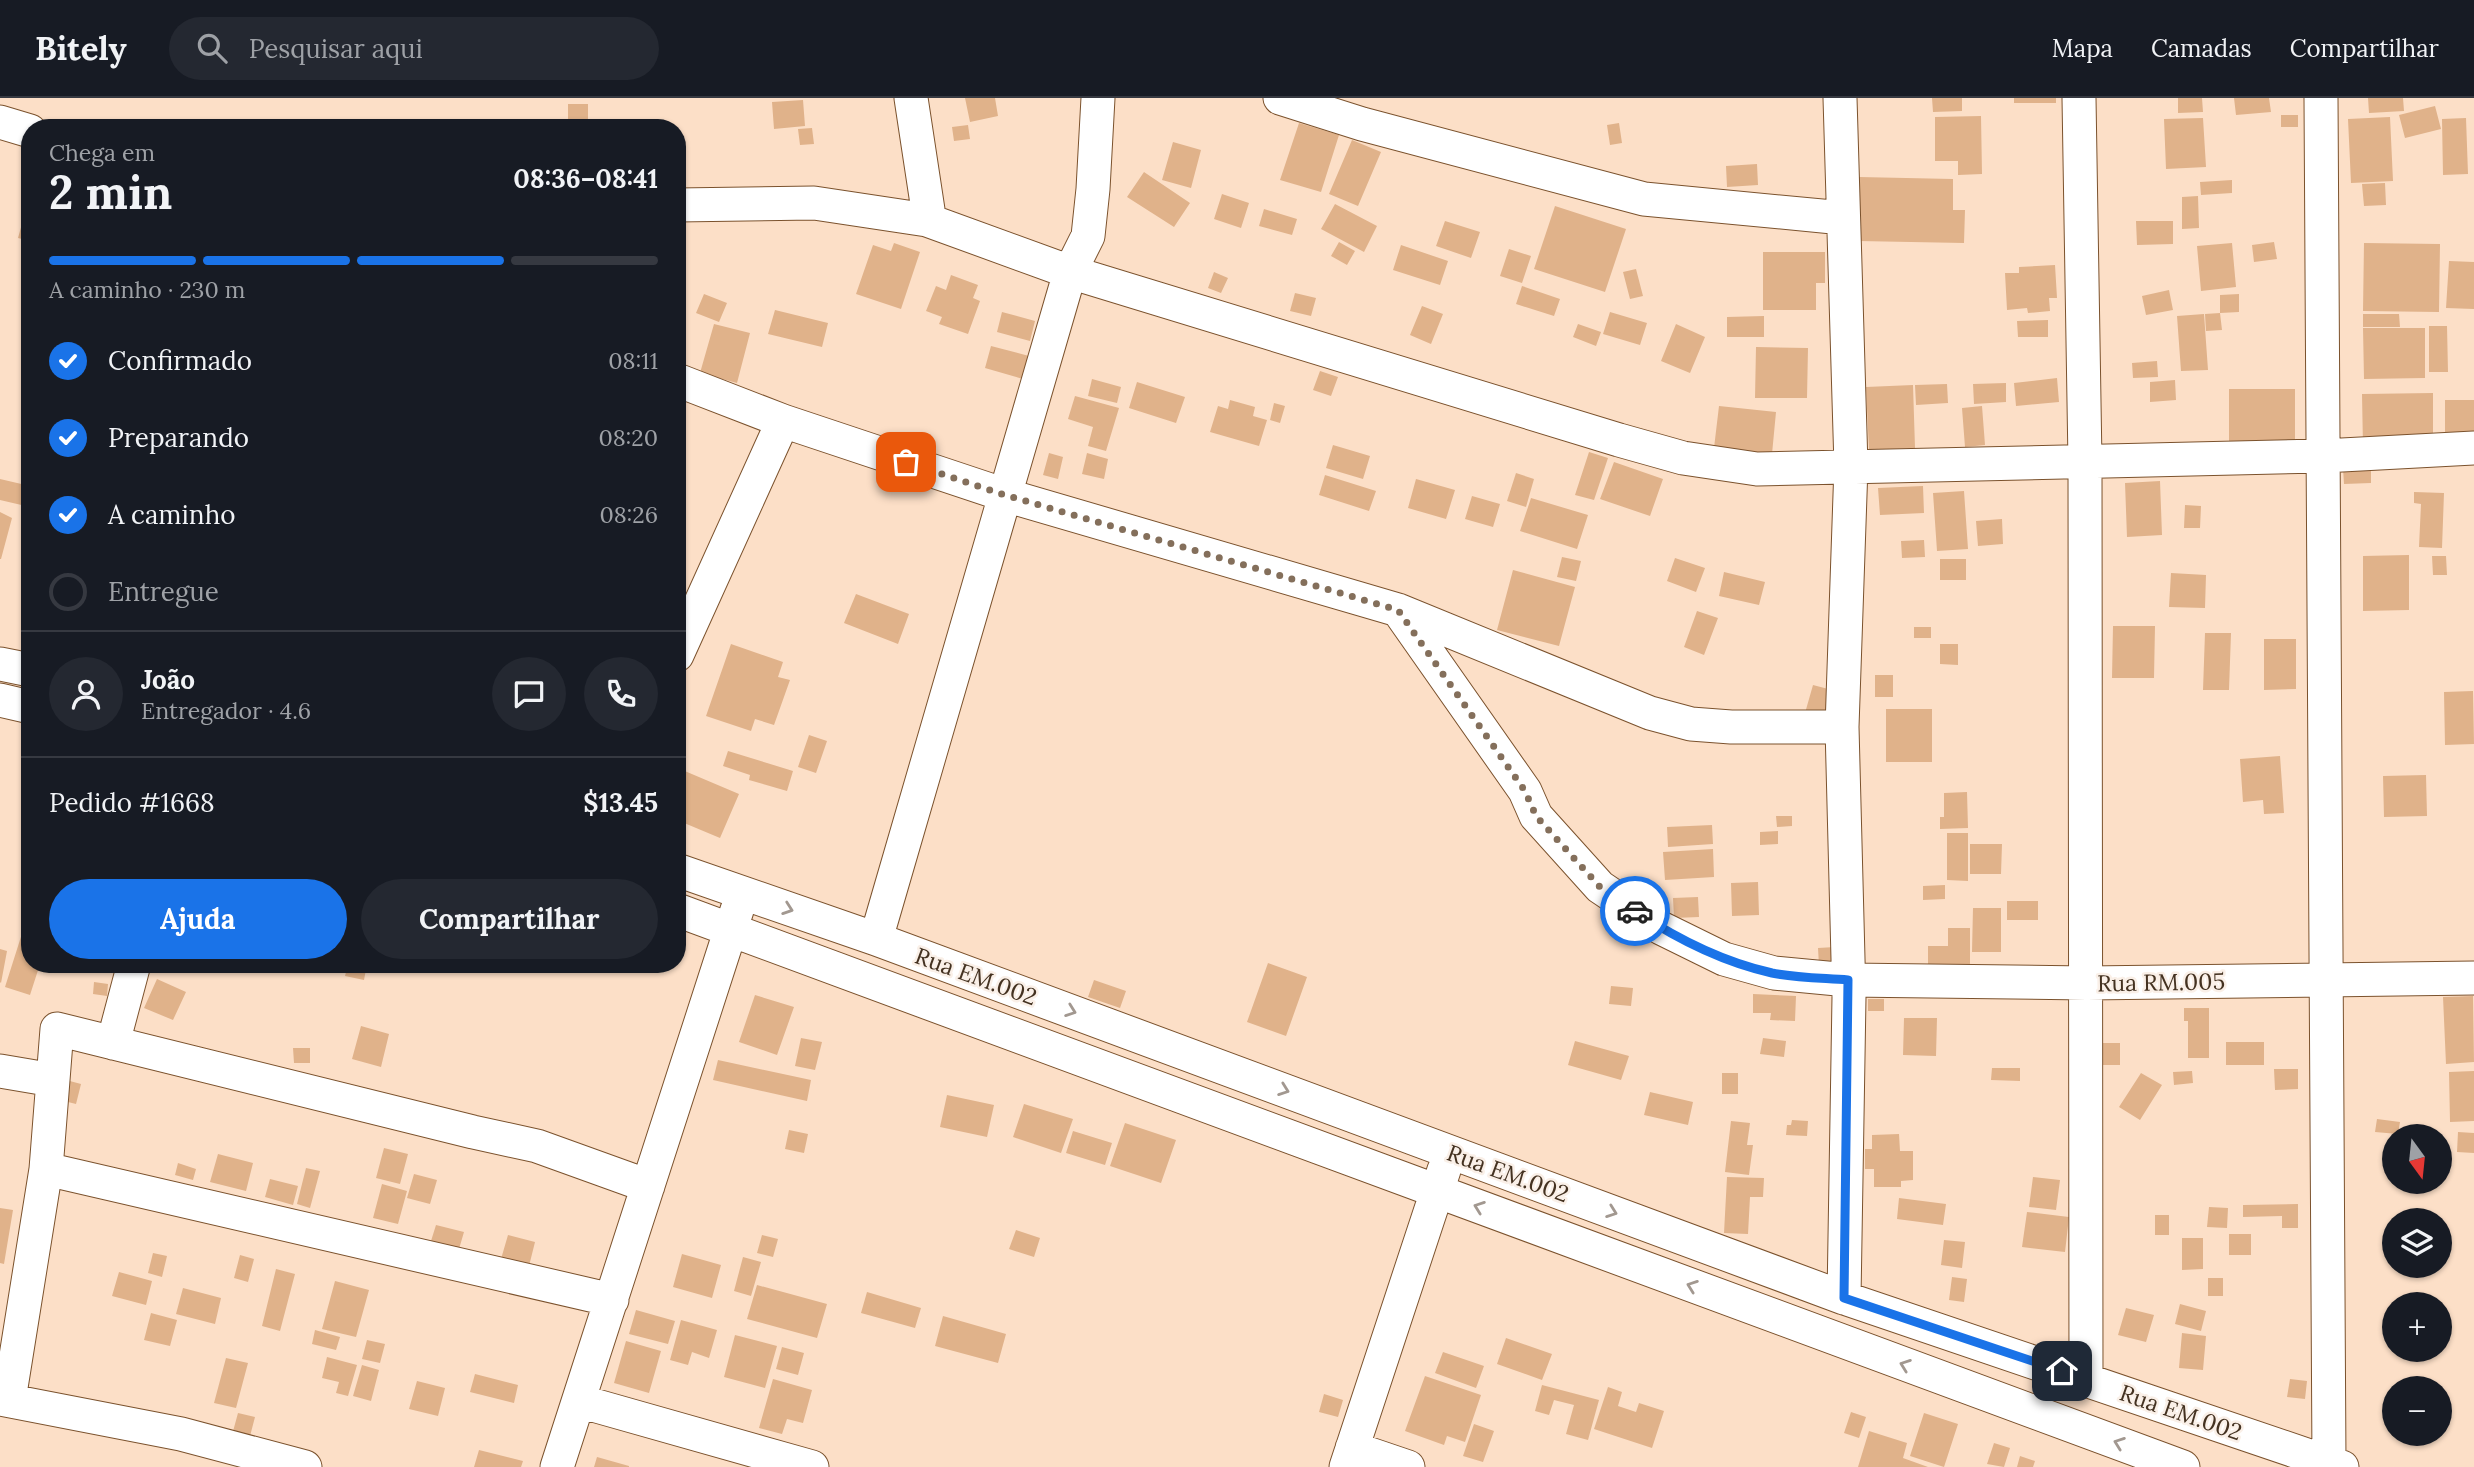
<!DOCTYPE html>
<html lang="pt">
<meta charset="utf-8">
<style>
:root{--surface:#171b24;--page:#242831;--text:#f1f3f6;--muted:#9ea1a6;--line:#363941;--accent:#1a73e8}
body{margin:0;font-family:Lora,serif;background:var(--page);color:var(--text);height:100vh;display:flex;flex-direction:column;font-size:26px;white-space:nowrap}
*{box-sizing:border-box;margin:0}
p{font-size:23px;color:var(--muted)}
.icon{flex:none;width:38px;height:38px;fill:none;stroke:currentColor;stroke-width:2;stroke-linecap:round;stroke-linejoin:round}
.map{position:relative;flex:1;overflow:hidden}
.drawer{position:absolute;left:21px;top:21px;width:665px;height:854px;display:flex;flex-direction:column;background:var(--surface);border-radius:28px;box-shadow:0 2px 5px #0004}
.drawer>*{flex:none}
.needle{width:46px;rotate:165deg}
.fabs{position:absolute;left:2382px;top:1026px;display:grid;gap:14px}
.fabs a{display:grid;place-items:center;width:70px;height:70px;border-radius:50%;background:var(--surface);box-shadow:0 2px 5px #0004;font-size:35px}
.pin{position:absolute;display:grid;place-items:center;width:60px;height:60px;color:#fff;margin:-30px;border-radius:14px;box-shadow:0 4px 10px #0006}
.courier{position:absolute;display:grid;place-items:center;width:70px;height:70px;margin:-35px;border:5px solid #1a73e8;border-radius:50%;background:#fff;color:#222;box-shadow:0 2px 9px #0007}
.head em{font-style:normal;font-weight:700}
.head div{display:flex;flex-direction:column-reverse}
.head{display:flex;align-items:center;justify-content:space-between;height:119px;padding:0 28px}
h1{font-size:46px;font-weight:700;line-height:52px}
.bar{display:grid;grid-template-columns:repeat(4,1fr);gap:10px 7px;align-content:center;height:84px;padding:0 28px}
.bar i{height:9px;border-radius:5px;background:var(--line)}
.bar .on{background:var(--accent)}
.bar p{grid-column:span 4}
.line{display:flex;align-items:center;gap:18px;padding:0 28px;border-top:2px solid var(--line)}
.line div{flex:1}
.round{display:grid;place-items:center;flex:none;width:74px;height:74px;border-radius:37px;background:var(--page)}
ol{padding:0 28px;list-style:none}
li{display:flex;align-items:center;gap:21px;height:77px}
li p{margin-inline-start:auto}
li .icon{padding:7px;border-radius:50%;background:var(--accent);color:#fff;stroke-width:4}
li:last-child{color:var(--muted)}
li i{width:38px;height:38px;border:4px solid var(--line);border-radius:50%}
.button{display:flex;gap:14px;margin-top:auto;padding:14px 28px}
.button a{flex:1;height:80px;border-radius:42px;background:var(--accent);color:#fff;font-size:28px;font-weight:700;line-height:80px;text-align:center}
.button a+a{background:var(--page);color:var(--text)}
header{display:flex;align-items:center;gap:42px;box-sizing:border-box;height:98px;padding:0 35px;background:var(--surface);border-bottom:2px solid var(--line)}
header strong{font-size:33px}
nav{display:flex;gap:38px;margin-inline-start:auto;font-size:24px}
.search{width:490px;height:63px;background:var(--page);display:flex;align-items:center;gap:18px;box-sizing:border-box;padding:0 24px;border-radius:38px;color:var(--muted);font-size:26px}
.map>svg:first-child{display:block}
</style>
<header>
<strong>Bitely</strong>
<div class="search"><svg class="icon" aria-label="search" viewBox="0 0 24 24"><circle cx="10" cy="10" r="6"/><path d="M15 15l6 6"/></svg>Pesquisar aqui</div>
<nav><a>Mapa</a><a>Camadas</a><a>Compartilhar</a></nav>
</header>
<div class="map">
<svg width="2474" height="1369" viewBox="0 0 2474 1369">
<rect width="100%" height="100%" fill="#fcdfc7"/>
<!-- building -->
<path fill="#e0b28a" d="M965 0H995L998 18 970 24Z
M1932 0H1962V13L1933 14Z
M2014 0H2056V5H2014Z
M2178 0H2202L2203 14 2178 15Z
M2234 0H2269L2271 14 2236 17Z
M2368 0H2403L2404 13 2369 15Z
M803 2 805 28 774 31 772 4Z
M568 6H588V30H568Z
M2435 8 2441 31 2405 40 2399 17Z
M2281 17H2298V29H2281Z
M1981 18 1982 76 1958 77V63H1935V19Z
M2390 19 2393 83 2351 85 2348 21Z
M2203 20 2206 69 2166 71 2164 21Z
M2466 20 2468 76 2443 77 2442 21Z
M1299 25 1339 37 1321 94 1280 82Z
M1619 25 1622 45 1610 47 1607 27Z
M968 27 970 41 954 43 952 29Z
M812 30 814 46 800 47 798 31Z
M1352 42 1381 54 1358 108 1329 96Z
M1173 44 1201 52 1191 90 1162 82Z
M1757 66 1758 87 1727 89 1726 68Z
M1144 74 1190 105 1174 129 1127 99Z
M1859 79 1953 81V112H1965L1964 145 1858 143Z
M2232 82V95L2201 97 2200 84Z
M2385 85 2386 107 2364 108 2362 86Z
M1222 96 1249 105 1241 130 1214 121Z
M2198 98 2199 130 2182 131V99Z
M1335 106 1377 128 1364 154 1321 131Z
M1555 108 1626 131 1605 194 1534 171Z
M1264 111 1297 121 1292 137 1259 128Z
M25 115 30 116V143L18 140Z
M1445 123 1480 134 1471 160 1436 148Z
M2136 123H2173V146L2137 147Z
M1339 144 1355 153 1347 167 1331 158Z
M2274 144 2277 161 2254 164 2252 147Z
M894 145 920 154 901 211 856 196 873 147 891 153Z
M2232 145 2236 189 2201 193 2197 148Z
M2364 145 2440 146 2439 214 2363 213Z
M1401 147 1448 163 1440 187 1393 172Z
M1509 151 1531 158 1522 185 1500 178Z
M1763 154H1825V185H1816V212H1763Z
M2449 163 2474 164V211L2446 210Z
M2055 167 2057 200H2049L2050 213 2028 215 2027 210 2007 212 2005 175H2019V169Z
M1636 171 1643 198 1630 201 1623 174Z
M1214 174 1228 180 1221 195 1208 190Z
M951 177 978 187 973 200 980 203 968 236 939 226 942 219 926 213 936 188 946 192Z
M1522 188 1560 201 1554 218 1516 206Z
M2169 192 2173 212 2146 217 2142 198Z
M1295 195 1316 200 1311 218 1290 213Z
M704 196 727 205 719 224 696 215Z
M2239 196V214L2220 215V197Z
M1422 208 1443 216 1431 246 1410 237Z
M775 212 828 225 822 249 768 236Z
M1002 214 1035 223 1030 243 997 234Z
M1610 214 1647 225 1640 247 1603 236Z
M2220 215 2222 232 2206 233 2205 216Z
M2204 216 2208 272 2181 273 2177 218Z
M2363 216H2399L2400 229H2363Z
M1764 218V239H1727V219Z
M2048 222V239H2018L2017 223Z
M714 226 750 235 737 285 700 275Z
M1578 226 1601 234 1596 248 1573 239Z
M1676 226 1705 239 1690 275 1661 263Z
M2429 228H2447L2448 274H2429Z
M2363 230H2425V280L2364 281Z
M991 248 1029 258 1023 281 985 270Z
M1756 249 1808 250 1807 300H1755Z
M2157 263 2158 279 2133 280 2132 265Z
M1320 273 1338 279 1331 298 1313 292Z
M2057 280 2059 304 2016 308 2014 285Z
M1092 281 1121 289 1117 305 1088 298Z
M2175 282 2176 302 2150 304V284Z
M1137 284 1185 299 1176 325 1129 310Z
M2006 285V304L1974 306 1973 286Z
M1947 286 1948 305 1916 307 1915 287Z
M1913 287 1915 350 1869 352 1866 289Z
M2229 291H2295V346H2229Z
M2433 295V348L2363 349 2362 296Z
M1075 298 1119 310 1106 353 1088 348 1093 329 1068 321Z
M1230 302 1255 309 1253 318 1267 322 1259 348 1210 334 1218 308 1228 311Z
M2445 302H2474V340L2445 341Z
M1274 305 1285 308 1280 325 1270 322Z
M1719 308 1776 314 1772 356 1714 350Z
M1982 308 1985 347 1965 349 1962 310Z
M1333 347 1370 358 1363 381 1326 370Z
M1589 354 1608 360 1594 402 1575 397Z
M1049 355 1063 359 1058 381 1043 377Z
M1087 355 1108 361 1104 381 1082 376Z
M1614 364 1663 381 1650 418 1600 401Z
M2371 369V385L2344 386 2343 370Z
M1516 375 1534 381 1526 409 1507 403Z
M1325 377 1376 393 1369 413 1319 397Z
M0 381 30 388V409L0 402Z
M1416 381 1455 392 1446 421 1408 410Z
M2160 383 2162 437 2127 439 2125 385Z
M1923 388 1924 415 1880 417 1878 390Z
M1964 393 1968 451 1937 453 1933 395Z
M2414 394 2444 395 2442 450 2419 449 2421 406 2414 405Z
M1472 398 1500 406 1493 429 1465 421Z
M1531 400 1588 417 1577 451 1520 433Z
M2185 407 2201 408 2200 430H2184Z
M0 414 12 420 1 461H0Z
M2002 421 2003 446 1978 448 1976 423Z
M1924 442 1925 459 1902 460 1901 443Z
M2409 457V512L2363 513V458Z
M2432 458H2446L2447 477H2433Z
M1562 459 1581 463 1576 483 1557 479Z
M1675 460 1705 470 1696 494 1667 483Z
M1940 461H1966V482H1940Z
M1513 472 1575 489 1559 548 1497 532Z
M1724 474 1765 484 1759 507 1719 498Z
M2171 475 2206 477 2205 510 2169 509Z
M30 481V501H23L22 482Z
M856 496 909 516 898 546 844 525Z
M1697 513 1718 520 1704 557 1684 549Z
M2113 528H2155L2154 580H2112Z
M1914 529H1931V540H1914Z
M2205 535H2231L2229 592H2203Z
M2264 541H2296V591L2264 592Z
M731 546 783 564 778 579 790 582 774 627 755 621 751 633 706 618Z
M1940 546H1958V567L1940 566Z
M1875 577H1893V599H1875Z
M1813 587 1832 592 1825 621 1805 615Z
M2473 593 2474 646 2445 647 2444 594Z
M1886 611H1932V664H1886Z
M809 637 827 643 816 675 798 669Z
M728 653 793 673 787 693 749 682 750 677 723 668Z
M2280 658 2284 715 2264 716 2263 702 2243 704 2240 661Z
M680 671 739 696 720 740 677 722V678Z
M2426 677 2427 718 2384 719 2383 678Z
M25 693H30V724L22 723Z
M1967 694 1968 730 1940 731V719H1944V695Z
M1776 718H1792V728L1777 729Z
M1712 727 1713 746 1668 749 1667 729Z
M1778 733V746L1760 747V734Z
M1947 735H1968V783L1947 782Z
M1970 746H2002L2001 776H1970Z
M1713 751 1714 779 1665 782 1663 754Z
M1758 784 1759 817 1732 818 1731 785Z
M1945 787V801L1923 802V788Z
M1698 799 1699 819 1674 820 1673 800Z
M2007 803H2038V822H2007Z
M1973 810H2001V854H1972Z
M26 823 30 824V866H40L30 897 5 889Z
M1948 830H1970V866H1928V848H1948Z
M1835 849 1836 867 1819 868 1818 850Z
M0 851 7 853 1 885 0 884Z
M1268 865 1307 879 1286 938 1247 924Z
M348 866H367L364 882 345 878Z
M157 881 186 894 173 922 144 910Z
M1094 882 1126 893 1120 910 1088 899Z
M94 884 108 886 107 898 93 896Z
M1611 888 1633 890 1631 908 1609 906Z
M1753 896 1796 898 1795 923 1770 922 1771 915H1753Z
M755 897 794 909 777 957 739 944Z
M2473 898 2474 964 2446 966 2443 899Z
M1868 901H1884V913H1868Z
M2184 910H2209V960H2188V923H2184Z
M1904 920H1937L1936 958 1903 957Z
M361 928 389 936 381 969 352 961Z
M801 940 822 944 815 972 795 968Z
M1763 940 1786 943 1784 959 1760 956Z
M1575 943 1629 958 1621 982 1568 967Z
M2226 944H2264V967H2226Z
M2099 945H2120V967H2099Z
M293 950H310V965H294Z
M718 962 811 982 807 1003 713 982Z
M1992 970H2020V983L1991 982Z
M2274 971H2298V991L2275 992Z
M2192 973 2193 985 2174 987 2173 974Z
M2474 973V1023L2450 1024 2449 974Z
M1722 975H1738V996H1722Z
M2141 975 2162 987 2140 1022 2119 1009Z
M66 982 81 986 76 1006 60 1002Z
M1650 994 1693 1004 1688 1027 1644 1017Z
M947 997 994 1007 987 1039 940 1029Z
M1024 1006 1073 1021 1061 1055 1013 1039Z
M2377 1021 2400 1024 2398 1036 2375 1034Z
M1792 1022 1808 1023 1807 1038 1786 1037 1787 1027H1791Z
M1731 1023 1750 1025 1747 1047H1753L1749 1077 1725 1074Z
M1125 1025 1176 1042 1161 1085 1110 1068Z
M789 1032 808 1036 804 1055 785 1051Z
M1073 1033 1112 1045 1105 1067 1066 1055Z
M2458 1034 2474 1035V1055L2457 1054Z
M1899 1036 1900 1053H1913V1082L1901 1083V1089H1874V1071H1865V1051H1872V1037Z
M384 1050 408 1056 400 1086 376 1080Z
M218 1056 253 1065 246 1093 210 1084Z
M178 1065 196 1071 193 1082 175 1077Z
M306 1070 320 1073 310 1110 297 1106Z
M414 1076 437 1082 430 1106 407 1100Z
M1727 1079 1764 1080 1763 1099H1750L1748 1136 1724 1135Z
M2033 1079 2060 1082 2056 1112 2029 1109Z
M270 1081 298 1088 293 1107 265 1099Z
M382 1086 407 1093 398 1126 373 1120Z
M1899 1100 1946 1106 1943 1127 1897 1121Z
M2298 1106V1130H2282V1118L2243 1119V1107Z
M2209 1109 2228 1110 2227 1130 2207 1129Z
M0 1110 13 1112 4 1166 0 1165Z
M2027 1114 2069 1119 2065 1154 2022 1149Z
M2155 1117H2169V1137H2155Z
M436 1127 464 1134 459 1151 431 1143Z
M1016 1132 1040 1140 1034 1159 1009 1151Z
M2229 1136H2251V1157H2229Z
M508 1137 535 1144 529 1168 501 1161Z
M762 1137 778 1141 773 1159 757 1155Z
M2182 1140H2203V1171L2182 1172Z
M1944 1142 1965 1144 1962 1170 1941 1167Z
M153 1155 167 1158 162 1179 148 1175Z
M682 1156 721 1167 712 1200 673 1189Z
M240 1157 254 1161 248 1184 234 1180Z
M743 1159 761 1164 751 1198 734 1193Z
M276 1171 295 1176 280 1233 262 1228Z
M119 1174 152 1183 146 1207 112 1198Z
M1952 1179 1967 1181 1964 1204 1949 1202Z
M2208 1180H2223V1198H2208Z
M335 1183 369 1192 356 1239 322 1231Z
M757 1187 827 1206 817 1240 747 1221Z
M183 1190 221 1200 215 1226 176 1216Z
M867 1194 921 1210 915 1230 861 1215Z
M2180 1206 2206 1213 2201 1233 2175 1226Z
M2126 1210 2154 1217 2146 1244 2118 1237Z
M636 1212 675 1223 668 1246 629 1236Z
M151 1215 177 1222 170 1248 144 1242Z
M943 1218 1006 1236 998 1265 935 1248Z
M681 1222 717 1232 709 1260 692 1254 688 1267 670 1262Z
M315 1232 340 1239 336 1252 312 1246Z
M2182 1235 2206 1238 2203 1272 2179 1270Z
M735 1237 777 1248 765 1290 724 1279Z
M1506 1240 1552 1256 1542 1282 1497 1266Z
M367 1242 385 1246 380 1265 362 1261Z
M626 1243 661 1253 649 1295 614 1285Z
M782 1249 804 1255 798 1277 776 1271Z
M1443 1254 1484 1268 1476 1290 1435 1275Z
M327 1259 357 1267 348 1298 336 1295 339 1284 322 1280Z
M226 1260 248 1265 236 1310 214 1305Z
M362 1267 379 1272 371 1303 353 1298Z
M475 1276 518 1287 514 1305 470 1294Z
M1425 1278 1481 1297 1465 1344 1447 1338 1444 1347 1405 1333Z
M773 1281 812 1292 803 1325 787 1321 782 1336 759 1330Z
M2290 1281 2307 1283 2305 1301 2287 1299Z
M417 1283 445 1290 438 1318 409 1311Z
M1542 1287 1599 1302 1588 1342 1566 1336 1574 1307 1554 1302 1549 1317 1535 1313Z
M1608 1289 1622 1294 1618 1308 1636 1314 1639 1305 1664 1313 1652 1350 1594 1331Z
M1324 1296 1343 1302 1338 1319 1319 1314Z
M1851 1314 1866 1319 1859 1340 1844 1335Z
M238 1315 255 1319 249 1342 232 1337Z
M1924 1315 1958 1326 1944 1369 1910 1358Z
M1474 1326 1494 1333 1483 1364 1463 1358Z
M1869 1333 1907 1345 1903 1360 1928 1369H1858Z
M1994 1345 2010 1350 2004 1369 1987 1366Z
M479 1352 523 1363 521 1369H474Z
M2020 1358 2035 1363 2033 1369H2017Z
M597 1359 629 1368V1369H594Z"/>
<g fill="none" stroke-linecap="round" stroke-linejoin="round">
<defs>
<path id="minor" d="M911 0 928 112 927 122
M1280 0 1362 26 1644 101 1843 120
M1840 0 1851 368 1842 629 1849 899 1844 1200
M2079 0 2085 364 2086 1281
M2321 0 2329 1365
M0 24 30 33
M677 107 814 105 927 122 1070 174 1619 342 1683 360 1757 371 2323 358 2474 350
M677 282 783 323 1005 397 1398 512 1650 615 1691 626 1731 629H1842
M1398 512 1525 693 1536 718 1600 789 1661 830 1724 861 1774 875 1848 882 2087 885 2474 880
M677 557 783 323
M0 566 30 572
M0 602 30 609
M677 772 876 841 1844 1200 2342 1369
M677 812 2183 1369
M876 841 1070 174 1088 138 1093 91 1098 0
M113 945 134 866
M0 973 53 982
M46 1071 612 1202
M0 1301 181 1336 305 1369
M9 1302 46 1071 57 931 473 1034 537 1048 648 1088
M579 1303 812 1369
M1352 1350 1408 1369
M557 1369 737 812
M1346 1369 1444 1072"/>
</defs>
<!-- minor casing -->
<use href="#minor" stroke="#7b522d" stroke-width="35"/>
<!-- minor -->
<use href="#minor" stroke="#fff" stroke-width="33"/>
</g>
<!-- one-way arrows -->
<defs><path id="oneway-chevron" d="M-2-3.5L2.5 0L-2 3.5" fill="none" stroke-width="1.6" stroke-linecap="round" stroke-linejoin="round" transform="scale(1.75)"/></defs>
<g stroke="#a29890">
<use href="#oneway-chevron" transform="translate(788 811) rotate(19)"/>
<use href="#oneway-chevron" transform="translate(1071 913) rotate(20)"/>
<use href="#oneway-chevron" transform="translate(1284 992) rotate(20)"/>
<use href="#oneway-chevron" transform="translate(1479 1109) rotate(-160)"/>
<use href="#oneway-chevron" transform="translate(1612 1114) rotate(20)"/>
<use href="#oneway-chevron" transform="translate(1692 1188) rotate(-160)"/>
<use href="#oneway-chevron" transform="translate(1905 1267) rotate(-160)"/>
<use href="#oneway-chevron" transform="translate(2119 1345) rotate(-160)"/>
</g>
<g fill="none" stroke-linecap="round" stroke-linejoin="round">
<!-- done -->
<path stroke="#846f5b" stroke-width="7" stroke-dasharray="0 12.6" d="M906 364 1005 397 1398 512 1525 693 1536 718 1600 789 1635 813"/>
<!-- route -->
<path stroke="#1a73e8" stroke-width="9" d="M1635 813C1677 841 1723 864 1772 875 1797 880 1823 880 1848 882L1844 1200 2062 1273"/>
</g>
<g text-anchor="middle" dominant-baseline="central" stroke-width="5" stroke-linejoin="round" paint-order="stroke">
<!-- street labels -->
<g font-size="23" fill="#443221" stroke="#faf0e8">
<text transform="translate(976 878) rotate(20)">Rua EM.002</text>
<text transform="translate(2161 884) rotate(-1)">Rua RM.005</text>
<text transform="translate(1508 1075) rotate(20)">Rua EM.002</text>
<text transform="translate(2181 1314) rotate(19)">Rua EM.002</text>
</g>
</g>
</svg>
<div class="fabs">
<a><svg class="needle" viewBox="-14 -14 28 28"><path d="M0-13l5 13h-10z" fill="#e53935"/><path d="M0 13l5-13h-10z" fill="#9ea1a6"/></svg></a>
<a><svg class="icon" aria-label="layers" viewBox="0 0 24 24"><path d="M12 4l9 5-9 5-9-5zM3 14l9 5 9-5"/></svg></a>
<a>+</a>
<a>−</a>
</div>
<div class="pin" style="left:906px;top:364px;background:#ea580c"><svg class="icon" aria-label="bag" viewBox="0 0 24 24"><path d="M5 8h14l-1 12H6zM9 8a3 3 0 0 1 6 0"/></svg></div>
<div class="pin" style="left:2062px;top:1273px;background:#1f2937"><svg class="icon" aria-label="home" viewBox="0 0 24 24"><path d="M3 11l9-7 9 7M6 9v11h12V9"/></svg></div>
<div class="courier" style="left:1635px;top:813px"><svg class="icon" aria-label="car" viewBox="0 0 24 24"><path d="M5 17H2v-5l4-1 3-4h7l3 4 3 1v5h-3M9 17h6M6 11h13"/><circle cx="7" cy="17" r="2"/><circle cx="17" cy="17" r="2"/></svg></div>
<section class="drawer">
<div class="head"><div><h1>2 min</h1><p>Chega em</p></div><em>08:36–08:41</em></div>
<div class="bar"><i class="on"></i><i class="on"></i><i class="on"></i><i></i><p>A caminho · 230 m</p></div>
<ol>
<li><svg class="icon" aria-label="check" viewBox="0 0 24 24"><path d="M5 12l5 5 9-10"/></svg>Confirmado<p>08:11</p></li>
<li><svg class="icon" aria-label="check" viewBox="0 0 24 24"><path d="M5 12l5 5 9-10"/></svg>Preparando<p>08:20</p></li>
<li><svg class="icon" aria-label="check" viewBox="0 0 24 24"><path d="M5 12l5 5 9-10"/></svg>A caminho<p>08:26</p></li>
<li><i></i>Entregue</li>
</ol>
<div class="line" style="height:126px"><a class="round"><svg class="icon" aria-label="person" viewBox="0 0 24 24"><circle cx="12" cy="8" r="4"/><path d="M4 21q1-7 8-7t8 7"/></svg></a><div><b>João</b><p>Entregador · 4.6</p></div><a class="round"><svg class="icon" aria-label="chat" viewBox="0 0 24 24"><path d="M4 5h16v11H9l-5 4z"/></svg></a><a class="round"><svg class="icon" aria-label="phone" viewBox="0 0 24 24"><path d="M5 4h4l2 5-3 2q2 4 5 5l2-3 5 2v4C11 20 4 13 5 4z"/></svg></a></div>
<div class="line" style="height:91px"><div>Pedido #1668</div><b>$13.45</b></div>
<div class="button"><a>Ajuda</a><a>Compartilhar</a></div>
</section>
</div>
